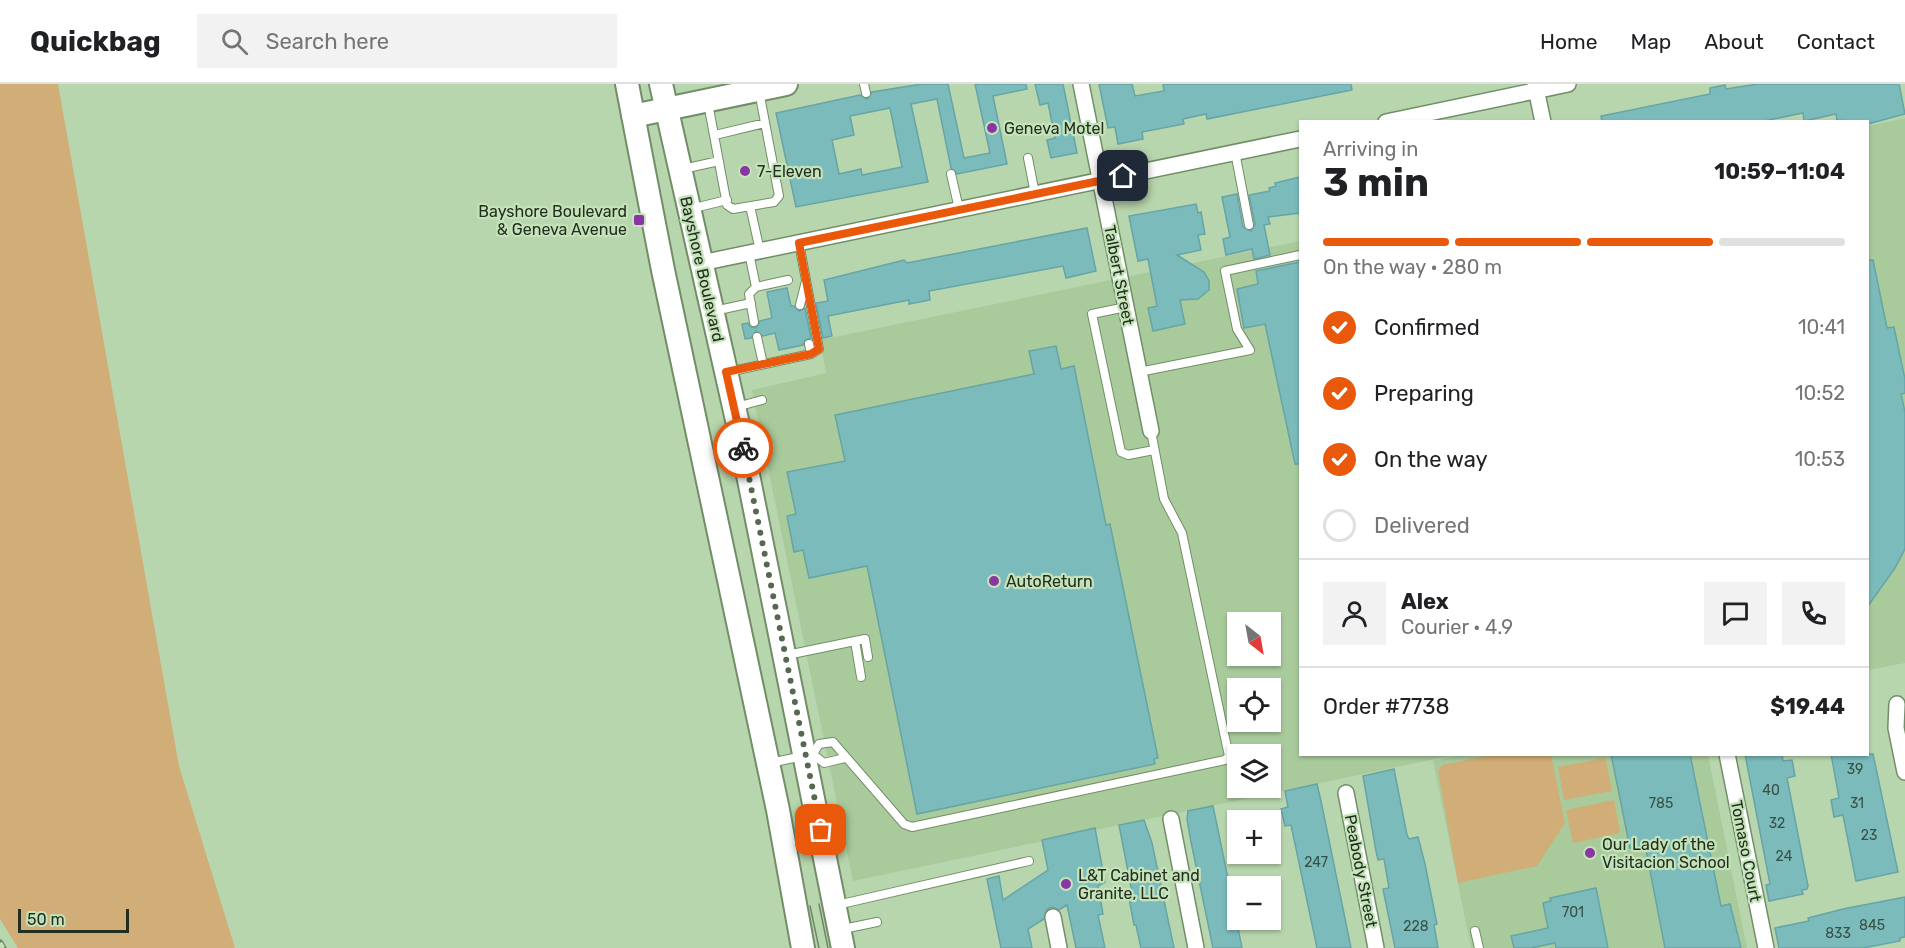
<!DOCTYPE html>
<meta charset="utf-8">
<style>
:root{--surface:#fff;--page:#f2f2f2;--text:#202124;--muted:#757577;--line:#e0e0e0;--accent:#ea580c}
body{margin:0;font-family:Rubik,sans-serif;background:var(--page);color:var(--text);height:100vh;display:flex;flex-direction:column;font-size:22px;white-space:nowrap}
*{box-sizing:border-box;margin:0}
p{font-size:20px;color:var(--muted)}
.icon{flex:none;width:33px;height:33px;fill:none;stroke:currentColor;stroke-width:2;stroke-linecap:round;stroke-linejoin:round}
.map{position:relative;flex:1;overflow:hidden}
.panel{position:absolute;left:1299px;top:36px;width:570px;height:636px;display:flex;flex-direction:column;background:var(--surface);border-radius:0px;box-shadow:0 2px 4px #0004}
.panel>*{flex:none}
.needle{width:39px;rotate:149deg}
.fabs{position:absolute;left:1227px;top:528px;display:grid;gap:12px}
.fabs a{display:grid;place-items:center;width:54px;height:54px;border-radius:0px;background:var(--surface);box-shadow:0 2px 4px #0004;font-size:30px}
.scale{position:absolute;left:18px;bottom:15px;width:111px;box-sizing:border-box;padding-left:6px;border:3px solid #222e1e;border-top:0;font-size:16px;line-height:21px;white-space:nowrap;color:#222e1e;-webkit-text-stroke:4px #c5e3ba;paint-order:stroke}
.pin{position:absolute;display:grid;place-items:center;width:51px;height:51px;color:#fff;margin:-26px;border-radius:12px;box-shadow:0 3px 9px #0006}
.courier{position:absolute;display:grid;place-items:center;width:60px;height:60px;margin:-30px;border:4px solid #ea580c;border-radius:50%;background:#fff;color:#222;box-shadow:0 2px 8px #0007}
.headline em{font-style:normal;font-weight:700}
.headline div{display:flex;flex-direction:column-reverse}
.headline{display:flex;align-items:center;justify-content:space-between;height:102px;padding:0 24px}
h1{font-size:39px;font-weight:700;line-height:45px}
.bar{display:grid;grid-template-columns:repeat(4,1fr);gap:9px 6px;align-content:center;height:72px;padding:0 24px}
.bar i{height:8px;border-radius:4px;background:var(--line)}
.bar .selected{background:var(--accent)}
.bar p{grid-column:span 4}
.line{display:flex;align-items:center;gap:15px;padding:0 24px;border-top:2px solid var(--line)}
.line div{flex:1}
.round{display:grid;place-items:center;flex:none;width:63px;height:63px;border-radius:0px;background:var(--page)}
ol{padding:0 24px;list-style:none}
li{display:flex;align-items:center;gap:18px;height:66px}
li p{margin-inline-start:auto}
li .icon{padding:6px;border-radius:50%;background:var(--accent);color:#fff;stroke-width:4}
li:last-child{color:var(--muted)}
li i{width:33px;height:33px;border:3px solid var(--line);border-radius:50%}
header{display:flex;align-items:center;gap:36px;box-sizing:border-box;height:84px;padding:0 30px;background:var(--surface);border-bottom:2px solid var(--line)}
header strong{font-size:28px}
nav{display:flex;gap:33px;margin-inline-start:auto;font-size:21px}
.search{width:420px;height:54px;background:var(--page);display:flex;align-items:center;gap:15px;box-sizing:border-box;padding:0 21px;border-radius:0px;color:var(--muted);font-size:22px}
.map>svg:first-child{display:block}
</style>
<header>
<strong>Quickbag</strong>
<div class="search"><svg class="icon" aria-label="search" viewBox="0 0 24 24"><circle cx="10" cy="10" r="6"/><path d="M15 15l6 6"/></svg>Search here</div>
<nav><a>Home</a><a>Map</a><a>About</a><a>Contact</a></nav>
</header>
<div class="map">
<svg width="1905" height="864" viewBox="0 0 1905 864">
<rect width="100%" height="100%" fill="#b8d6ad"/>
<!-- built -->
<path fill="#a9cb9c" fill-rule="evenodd" d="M1905 34V579L1868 586V42Z
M1300 157V670L1454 671 853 797 752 306 826 289 820 256ZM1238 538H1270V572H1238ZM1238 604H1270V638H1238ZM1238 670H1270V704H1238Z
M1464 670 1708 671 1747 864H1471L1433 677Z"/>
<!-- green -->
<path fill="#d1ad77" d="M0 0H58L179 682 235 864H18L0 835Z
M1491 671H1551L1565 739 1537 782 1458 799 1438 687 1442 681Z
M1605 674 1612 707 1564 716 1558 683Z
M1614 716 1620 749 1573 759 1566 726Z"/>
<!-- building -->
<path fill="#7cbbbc" stroke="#66a4a6" stroke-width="1.5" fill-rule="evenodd" d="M922 0H948L964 74 990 69 975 0H1026L1027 5 993 12 1007 80 957 90 951 84 937 15 911 20 928 98 796 123 776 29 860 11 867 15 872 8ZM890 24 902 83 862 91 861 85 839 90 832 56 854 51 850 32Z
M1035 0H1063L1077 69 1051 74 1047 56 1055 54 1048 19 1040 21Z
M1099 0H1132L1135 12 1164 7 1163 0H1351L1352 6 1207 35 1206 30 1183 35 1184 40 1142 48 1143 55 1118 60 1115 43 1108 44Z
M1758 0H1899L1905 30 1868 40V38L1837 36 1836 30 1804 37 1803 29 1759 38H1602L1601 32 1710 10V4L1725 1 1726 5Z
M1300 93V129L1268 133 1270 140 1264 141 1270 171 1254 175 1252 165 1226 171 1223 155 1230 153 1222 113 1237 110 1243 143 1251 147 1255 140 1249 111 1270 107 1269 104 1276 102 1275 99Z
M1196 120 1198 129 1201 128 1205 150 1198 151 1201 166 1177 171 1204 188 1209 197V206L1198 215 1180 216 1185 240 1153 247 1148 224 1157 222 1148 175 1138 177 1129 132Z
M1087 144 1096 187 1066 194 1063 182 929 207 930 216 909 220V216L828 232 832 252 823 254 816 219 828 217 824 196 904 176 907 179Z
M1868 176H1873L1887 244 1894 243 1905 295V309L1901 310 1905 328V465L1895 484 1868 522Z
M1300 178V380H1295L1265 240 1244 244 1237 205 1258 200 1256 187Z
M787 204 791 222H794L799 227 805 224 811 254 805 256 803 261 779 266 775 249 763 252 756 247 751 254 745 255 742 240 748 239 751 243 756 244 760 237 772 234 767 208Z
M1056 262 1061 285 1074 282 1106 441 1110 440 1158 674 1154 675 1155 680 917 730 867 482 809 494 803 466 794 468 787 432 796 430 787 388 845 377 835 331 1034 290 1029 267Z
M1611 670H1690L1721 822 1730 820 1741 864H1665L1645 761 1630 764Z
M1745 670H1782L1783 677 1792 676 1795 692 1787 694 1808 802 1807 805 1802 806 1803 810 1769 817 1766 801 1770 800Z
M1831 670H1873L1898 788 1856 797 1843 731 1834 733 1831 716 1839 714Z
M1394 685 1407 751 1409 755 1418 753 1425 780 1437 840 1434 841 1438 864H1395L1383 805 1389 804 1384 775 1378 776 1376 767 1363 692Z
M1317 700 1321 717 1351 864H1317L1291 741 1285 742 1281 725 1288 723 1285 707Z
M1213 722 1230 804 1242 864H1213L1190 753 1187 735 1188 727Z
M1144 736 1152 759 1174 864H1141L1136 841H1134L1128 809 1132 808 1119 741Z
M1095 744 1105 798 1098 802 1103 830 1098 831 1105 864H1076L1067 821 1059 826 1052 823 1047 825 1044 835 1028 845 1032 864H1001L987 795 999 792 1003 816 1048 786 1042 756Z
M1596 804 1608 864H1556L1555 859 1531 864H1514L1511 852 1548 844 1543 819 1551 817 1550 814Z
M1905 813V853L1900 854V857L1863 864H1779L1775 844 1809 837 1808 834 1843 825Z"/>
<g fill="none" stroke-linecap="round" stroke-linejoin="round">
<defs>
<path id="service" d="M864 0 866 9
M708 19 727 121 733 125 774 118 779 112 759 7
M715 51 765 39
M1235 68 1249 141
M1028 74 1035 110
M683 85 719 77
M951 90 959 125
M750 122 760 167
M690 125 727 116
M749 169 756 203
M800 221 806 197
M1126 223 1092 230 1121 368 1128 371 1154 366
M714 227 751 219
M754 238 749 210 756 203 788 196
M757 253 763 280
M809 260 811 270
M728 288 811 270 819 265 799 159
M1139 288 1250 266 1237 245 1225 187 1300 171
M736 323 762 316
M855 557 865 555 868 573
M787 571 855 557 861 593
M813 670 824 679 845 674
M770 679 813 670 819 660 833 658 904 740 912 743 1225 676 1229 672 1227 663 1182 449 1164 415 1151 347
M837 821 1029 777
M843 845 877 838
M1475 847 1479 864"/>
<path id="minor" d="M1081 0 1151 347
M1535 0 1543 38
M1386 38 1568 0
M701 179 1300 55
M1897 620 1896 644 1905 688
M1727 670 1766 864
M1346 709 1376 864
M1171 735 1196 864
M1053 833 1059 864"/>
<path id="primary" d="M627 0 663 186 778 726 803 864
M661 0 737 336 843 864
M633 32 786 0"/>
</defs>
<!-- service casing -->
<use href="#service" stroke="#728e68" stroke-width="10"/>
<!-- minor casing -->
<use href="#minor" stroke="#728e68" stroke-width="18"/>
<!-- primary casing -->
<use href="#primary" stroke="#728e68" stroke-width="26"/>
<!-- service -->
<use href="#service" stroke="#fff" stroke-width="8"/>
<!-- minor -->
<use href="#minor" stroke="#fff" stroke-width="15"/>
<!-- primary -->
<use href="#primary" stroke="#fff" stroke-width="22"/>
<!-- tram -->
<path stroke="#708568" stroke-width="1.5" d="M819 820 828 864
M810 822 819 864"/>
<defs>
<path id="rail" d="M0 859 3 864"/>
</defs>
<!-- rail casing -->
<use href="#rail" stroke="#708568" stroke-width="7"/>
<!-- rail -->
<use href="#rail" stroke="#c5e3ba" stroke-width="4.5" stroke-dasharray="14" stroke-linecap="butt"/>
</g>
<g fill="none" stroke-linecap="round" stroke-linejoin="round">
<!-- done -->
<path stroke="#566950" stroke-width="6" stroke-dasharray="0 10.8" d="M743 364 821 746"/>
<!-- route -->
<path stroke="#ea580c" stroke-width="8" d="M743 364 726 288 811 270 819 265 799 159 1123 92"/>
</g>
<!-- markers -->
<g fill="#8935a2" stroke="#c5e3ba" stroke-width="2">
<circle cx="992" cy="44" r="6"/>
<circle cx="745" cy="87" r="6"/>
<rect x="633" y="130" width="12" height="12" rx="3"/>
<circle cx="994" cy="497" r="6"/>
<circle cx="1590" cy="769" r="6"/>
<circle cx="1066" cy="800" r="6"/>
</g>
<g text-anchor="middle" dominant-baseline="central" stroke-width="4.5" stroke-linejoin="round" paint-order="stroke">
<!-- number labels -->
<g font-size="14" fill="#385146">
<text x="1855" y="685">39</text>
<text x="1771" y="706">40</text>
<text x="1661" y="719">785</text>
<text x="1857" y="719">31</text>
<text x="1777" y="739">32</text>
<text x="1869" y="751">23</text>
<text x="1784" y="772">24</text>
<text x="1316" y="778">247</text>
<text x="1573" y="828">701</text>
<text x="1872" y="841">845</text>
<text x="1416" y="842">228</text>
<text x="1838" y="849">833</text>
</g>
<!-- poi labels -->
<g font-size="16" fill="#222e1e" stroke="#c5e3ba" text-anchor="start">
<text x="1004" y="44">Geneva Motel</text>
<text x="757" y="87">7-Eleven</text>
<text x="627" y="127" text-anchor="end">Bayshore Boulevard<tspan x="627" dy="18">&amp; Geneva Avenue</tspan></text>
<text x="1006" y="497">AutoReturn</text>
<text x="1602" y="760">Our Lady of the<tspan x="1602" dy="18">Visitacion School</tspan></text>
<text x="1078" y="791">L&amp;T Cabinet and<tspan x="1078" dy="18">Granite, LLC</tspan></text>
</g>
<!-- street labels -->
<g font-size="16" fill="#222e1e" stroke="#c5e3ba">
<text transform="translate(702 185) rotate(77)">Bayshore Boulevard</text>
<text transform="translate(1119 191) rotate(79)">Talbert Street</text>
<text transform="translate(1746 767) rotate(79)">Tomaso Court</text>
<text transform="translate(1361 787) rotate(79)">Peabody Street</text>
</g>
</g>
</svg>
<div class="fabs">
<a><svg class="needle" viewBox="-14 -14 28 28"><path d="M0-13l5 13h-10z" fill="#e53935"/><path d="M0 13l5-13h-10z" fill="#757577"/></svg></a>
<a><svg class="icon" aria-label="locate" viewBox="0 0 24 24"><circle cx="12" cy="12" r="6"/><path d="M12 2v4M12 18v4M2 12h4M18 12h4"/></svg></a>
<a><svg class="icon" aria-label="layers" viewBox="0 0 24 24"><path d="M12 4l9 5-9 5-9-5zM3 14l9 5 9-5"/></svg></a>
<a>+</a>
<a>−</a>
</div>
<div class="scale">50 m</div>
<div class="pin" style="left:821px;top:746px;background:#ea580c"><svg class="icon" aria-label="bag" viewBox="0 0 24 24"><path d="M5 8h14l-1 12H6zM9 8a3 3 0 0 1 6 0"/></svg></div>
<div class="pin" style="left:1123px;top:92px;background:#1f2937"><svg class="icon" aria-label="home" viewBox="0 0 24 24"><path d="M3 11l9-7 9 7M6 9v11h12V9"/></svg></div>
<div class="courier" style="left:743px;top:364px"><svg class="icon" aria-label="bike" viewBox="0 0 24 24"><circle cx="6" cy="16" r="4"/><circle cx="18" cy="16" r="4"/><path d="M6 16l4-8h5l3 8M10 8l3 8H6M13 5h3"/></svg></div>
<section class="panel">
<div class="headline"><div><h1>3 min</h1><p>Arriving in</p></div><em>10:59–11:04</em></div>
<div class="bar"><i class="selected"></i><i class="selected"></i><i class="selected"></i><i></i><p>On the way · 280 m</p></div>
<ol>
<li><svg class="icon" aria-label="check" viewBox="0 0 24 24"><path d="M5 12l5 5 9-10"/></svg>Confirmed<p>10:41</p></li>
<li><svg class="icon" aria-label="check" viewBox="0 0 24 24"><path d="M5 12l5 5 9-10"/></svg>Preparing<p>10:52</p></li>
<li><svg class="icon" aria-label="check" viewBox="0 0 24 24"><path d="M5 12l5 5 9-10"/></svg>On the way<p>10:53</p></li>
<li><i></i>Delivered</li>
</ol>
<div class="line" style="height:108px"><a class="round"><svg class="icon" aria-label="person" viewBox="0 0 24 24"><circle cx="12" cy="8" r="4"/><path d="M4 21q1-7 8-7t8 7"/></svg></a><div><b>Alex</b><p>Courier · 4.9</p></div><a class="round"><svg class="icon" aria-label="chat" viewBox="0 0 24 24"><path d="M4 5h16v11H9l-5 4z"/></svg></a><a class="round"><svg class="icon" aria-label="phone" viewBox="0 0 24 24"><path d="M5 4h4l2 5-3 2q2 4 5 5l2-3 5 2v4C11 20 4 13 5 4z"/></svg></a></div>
<div class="line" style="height:78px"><div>Order #7738</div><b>$19.44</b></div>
</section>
</div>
